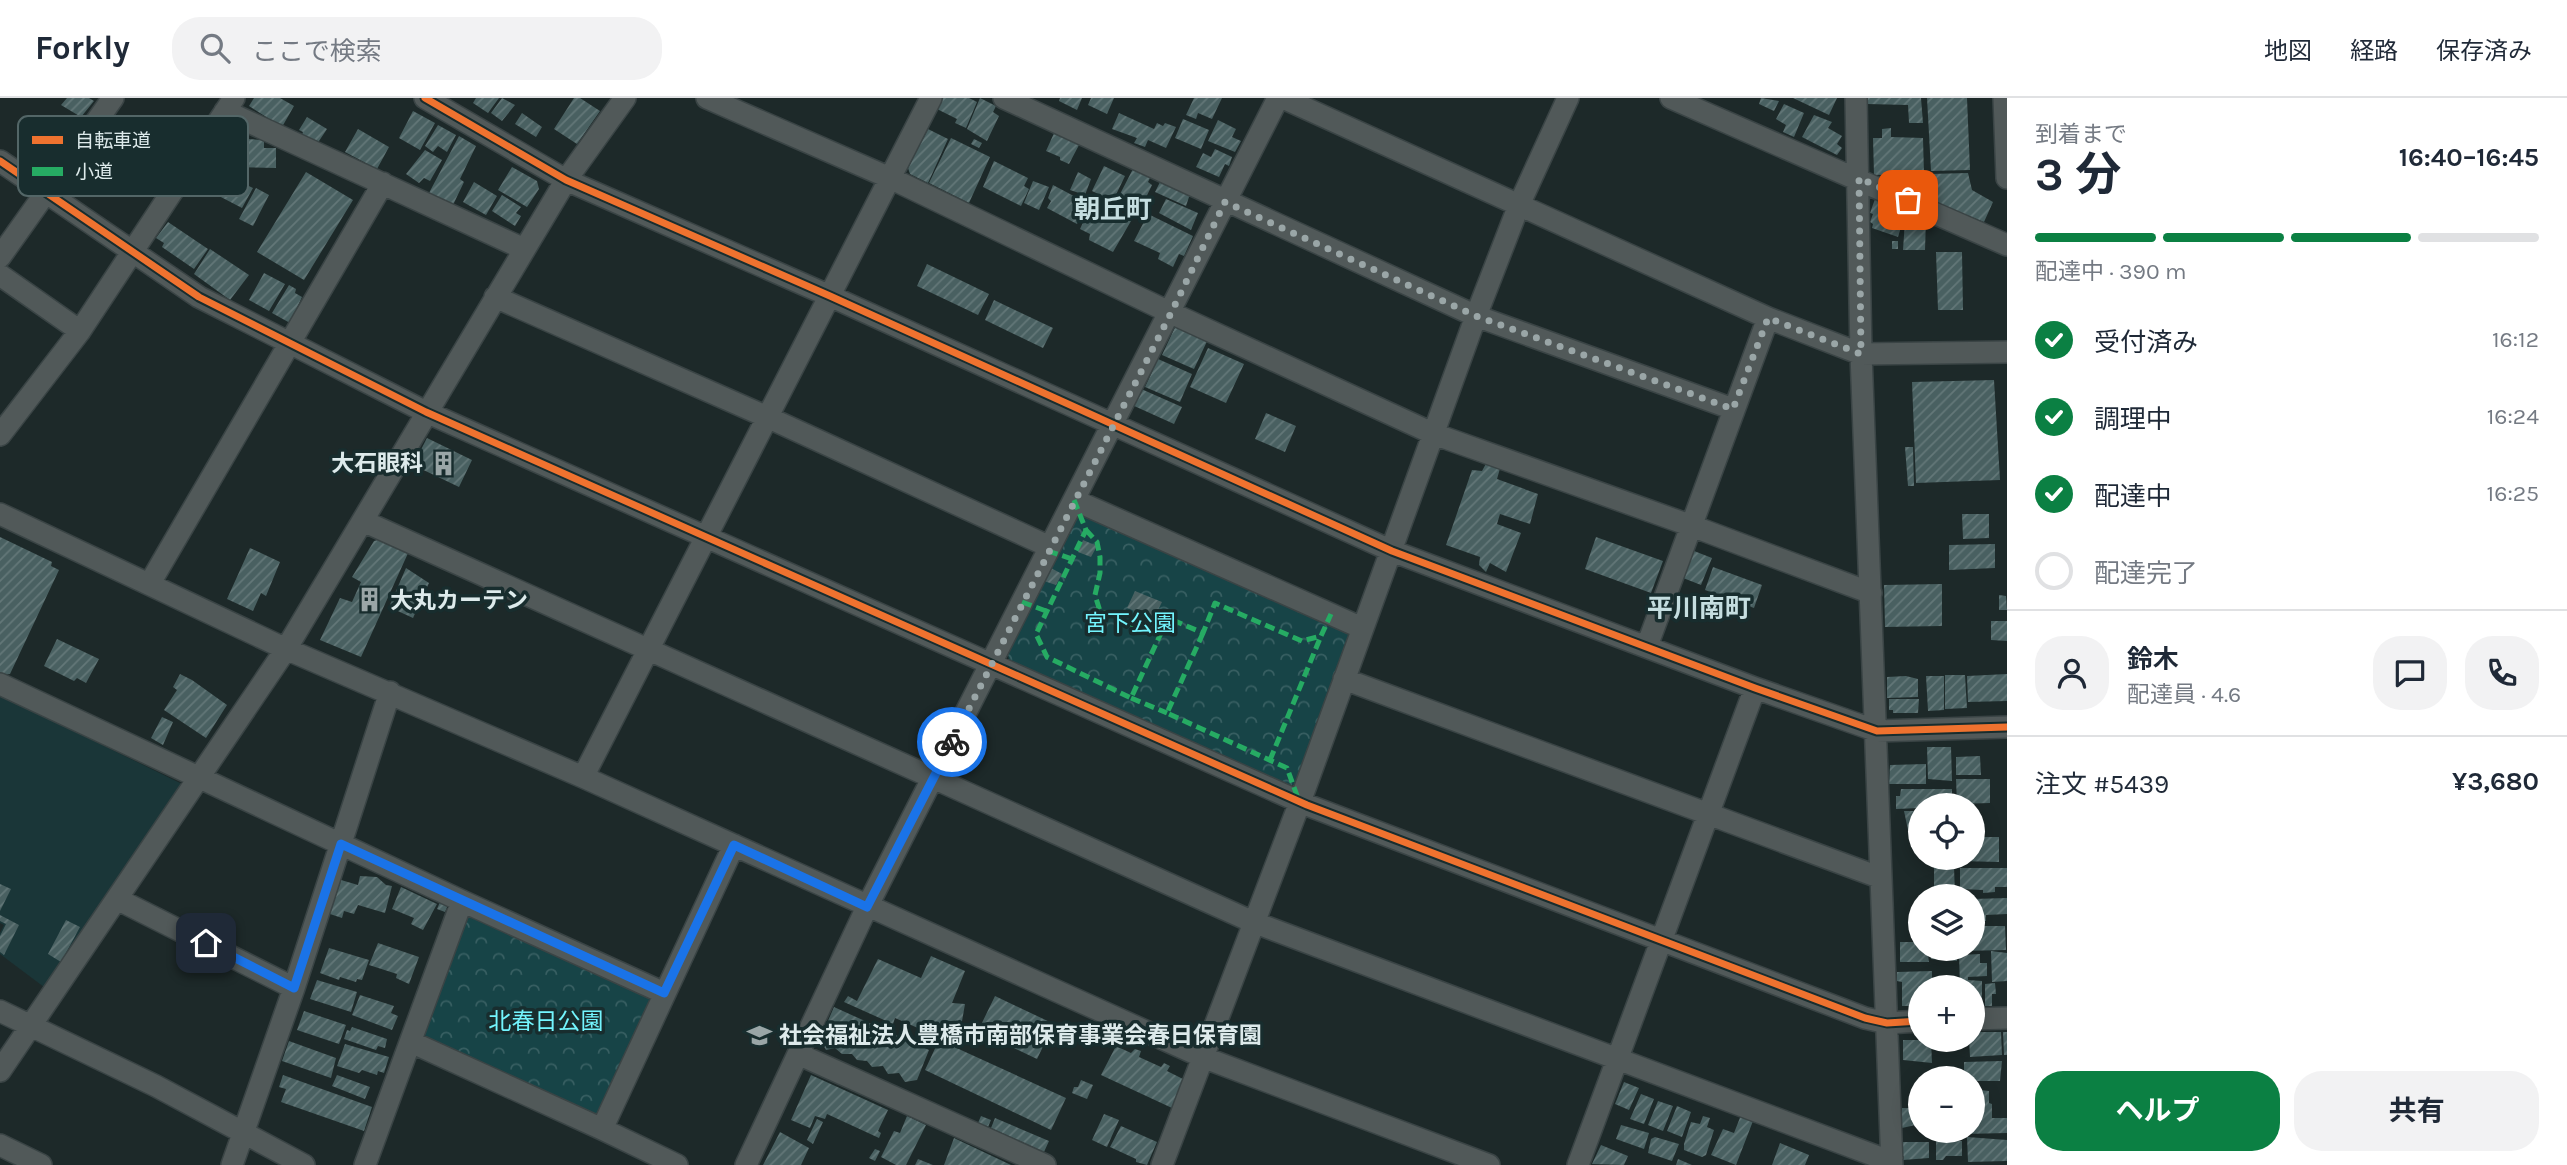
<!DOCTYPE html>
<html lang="ja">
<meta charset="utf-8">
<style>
:root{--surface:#fff;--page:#f2f2f3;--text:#1f2937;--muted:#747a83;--line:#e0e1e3;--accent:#0b8043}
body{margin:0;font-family:Karla,"Noto Sans JP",sans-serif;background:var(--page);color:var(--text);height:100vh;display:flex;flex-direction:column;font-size:26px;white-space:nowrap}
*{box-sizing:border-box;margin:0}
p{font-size:23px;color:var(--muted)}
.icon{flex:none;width:38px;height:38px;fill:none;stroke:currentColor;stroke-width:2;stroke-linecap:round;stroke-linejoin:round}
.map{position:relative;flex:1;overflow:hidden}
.panel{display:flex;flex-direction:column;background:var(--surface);width:560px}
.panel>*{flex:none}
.controls{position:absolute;left:1908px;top:695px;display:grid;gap:14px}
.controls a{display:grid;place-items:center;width:77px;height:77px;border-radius:50%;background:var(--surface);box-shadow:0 4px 18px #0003;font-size:35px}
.pin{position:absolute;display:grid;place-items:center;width:60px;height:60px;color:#fff;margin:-30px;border-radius:14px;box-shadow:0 4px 10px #0006}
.courier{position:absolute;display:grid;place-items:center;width:70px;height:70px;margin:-35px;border:5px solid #1a73e8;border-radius:50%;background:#fff;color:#222;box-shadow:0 2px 9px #0007}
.overview em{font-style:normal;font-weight:700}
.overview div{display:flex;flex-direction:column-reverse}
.overview{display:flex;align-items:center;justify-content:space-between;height:119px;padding:0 28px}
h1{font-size:46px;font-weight:700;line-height:52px}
.bar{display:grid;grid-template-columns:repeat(4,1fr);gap:10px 7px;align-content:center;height:84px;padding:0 28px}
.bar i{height:9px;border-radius:5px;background:var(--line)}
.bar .active{background:var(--accent)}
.bar p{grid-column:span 4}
.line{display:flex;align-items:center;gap:18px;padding:0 28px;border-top:2px solid var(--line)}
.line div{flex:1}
.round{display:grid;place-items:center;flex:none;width:74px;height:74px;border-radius:28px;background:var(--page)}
ol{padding:0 28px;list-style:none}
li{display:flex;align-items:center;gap:21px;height:77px}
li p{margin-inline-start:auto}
li .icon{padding:7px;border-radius:50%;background:var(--accent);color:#fff;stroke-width:4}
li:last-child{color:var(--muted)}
li i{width:38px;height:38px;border:4px solid var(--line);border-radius:50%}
.action{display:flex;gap:14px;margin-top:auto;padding:14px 28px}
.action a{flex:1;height:80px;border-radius:28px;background:var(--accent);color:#fff;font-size:28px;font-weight:700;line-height:80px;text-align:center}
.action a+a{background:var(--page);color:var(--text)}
header{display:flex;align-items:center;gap:42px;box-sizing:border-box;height:98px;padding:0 35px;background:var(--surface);border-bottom:2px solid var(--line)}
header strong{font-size:33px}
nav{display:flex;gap:38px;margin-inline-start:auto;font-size:24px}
.search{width:490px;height:63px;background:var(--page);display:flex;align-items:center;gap:18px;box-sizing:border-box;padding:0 24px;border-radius:28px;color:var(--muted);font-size:26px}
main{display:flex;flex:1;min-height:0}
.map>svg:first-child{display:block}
</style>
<header>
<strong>Forkly</strong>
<div class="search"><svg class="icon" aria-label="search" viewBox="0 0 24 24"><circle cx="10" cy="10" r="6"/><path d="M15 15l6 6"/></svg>ここで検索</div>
<nav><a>地図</a><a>経路</a><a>保存済み</a></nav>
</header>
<main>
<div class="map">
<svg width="2007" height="1067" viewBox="0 0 2007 1067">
<defs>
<pattern id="park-crowns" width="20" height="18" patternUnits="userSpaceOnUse" patternTransform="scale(1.75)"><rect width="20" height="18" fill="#174447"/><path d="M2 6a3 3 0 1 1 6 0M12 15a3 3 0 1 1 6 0" fill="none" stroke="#385f62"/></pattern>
<pattern id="building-hatch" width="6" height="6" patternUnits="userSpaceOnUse" patternTransform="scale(1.75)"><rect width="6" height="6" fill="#496061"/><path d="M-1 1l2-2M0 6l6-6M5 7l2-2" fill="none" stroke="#637778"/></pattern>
</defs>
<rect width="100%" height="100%" fill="#1d2929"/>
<!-- built -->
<path fill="#1a3638" d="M0 597 180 685 181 691 44 889 0 856V835L4 827 0 825Z"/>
<!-- park -->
<path fill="url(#park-crowns)" d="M1088 413 1349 532 1350 541 1297 686 1287 688 1009 563 1008 556 1078 416Z
M472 815 649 894 653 903 598 1019 427 942 423 932 467 818Z"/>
<!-- building -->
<path fill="url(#building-hatch)" d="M67 0H89L94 3 81 19 61 7Z
M254 0H280L294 8 282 29 249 8Z
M476 0H499L488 15 473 5Z
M502 0 515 7 502 23 491 15Z
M574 0H580L600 13 577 46 554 31Z
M943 0H969L977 4 966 30 955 25 957 21 937 11Z
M980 0 996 8 993 14 999 18 987 43 967 31Z
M1060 0H1082L1077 12 1059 3Z
M1091 0H1114L1107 16 1088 7Z
M1194 0H1222L1212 21 1198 15 1196 21 1186 17Z
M1761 0 1779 3 1774 13 1759 6Z
M1793 0H1837L1829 17Z
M1866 0H1921L1923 25H1909L1908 7 1867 6Z
M1927 0H1967L1970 72 1931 73Z
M1784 6 1804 15 1794 39 1783 34 1786 27 1776 21Z
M413 13 435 25 420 52 399 40Z
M522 15 542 29 536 39 515 26Z
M1119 15 1154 31 1157 25 1163 28 1165 25 1176 29 1166 50 1148 42 1145 49 1134 45 1137 40 1112 31Z
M1814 17 1832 24 1828 30 1842 38 1837 46 1842 50 1837 57 1802 39Z
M307 19 327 31 317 46 302 37 303 34 299 32Z
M1183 21 1209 32 1201 51 1175 40Z
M1218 22 1236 31 1232 39 1241 43 1235 54 1208 43Z
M438 27 456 37 447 54 438 48 433 54 425 48Z
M1891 30V39L1923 40 1924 76 1874 77 1873 40H1882V31Z
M358 31 389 49 377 71 345 54Z
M928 31 948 41 928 85 910 76 908 70Z
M1055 33 1079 47 1069 66 1060 62V59L1046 53Z
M459 38 476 48 460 81 464 84 453 107 429 95Z
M227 40 264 42V50H276V70L225 69V64L214 63V55L219 52 220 46 227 47Z
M951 40 990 59 969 105 929 85Z
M974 41 982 45 979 50 971 46Z
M1215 51 1232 59 1229 68 1225 66 1219 79 1196 69 1203 55 1211 59Z
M425 52 442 62 430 83 424 80 419 85 406 76Z
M208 62 230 74V79L253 90 242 110 194 85Z
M994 63 1028 80 1024 88 1029 91 1021 108 983 89Z
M1104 68 1125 78 1113 103 1092 93Z
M512 69 537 83 539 91 527 109 498 92Z
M1134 69 1152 76 1148 84 1152 87 1140 112 1121 103 1119 98Z
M306 74 353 102 304 182 257 154Z
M1078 74 1091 81 1085 97 1070 92Z
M1968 75 1972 92 1993 104 1984 124 1929 102V76Z
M1162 80 1194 95 1192 99H1189L1186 108 1155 94Z
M1033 83 1049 89 1039 112 1024 105Z
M474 84 497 98 486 117 463 104Z
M1053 87 1087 105 1077 126 1047 110 1051 103 1048 100Z
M256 90 269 97 253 128 239 121Z
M502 97 521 109 516 115 521 118 515 128 492 113Z
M1166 101 1198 115 1191 132 1159 115Z
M1875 101 1906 113 1898 139 1872 130 1873 126 1870 124 1873 116 1870 115Z
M1092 105 1131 123 1113 154 1089 142 1090 136 1080 131Z
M1148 116 1193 138 1184 158 1179 156 1173 169 1158 161 1160 155 1134 143Z
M1926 122 1925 152H1903L1905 123Z
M168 124 208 151 194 171 162 149 164 145 156 140Z
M1892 143H1898V151H1892Z
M210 151 249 177 230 202 194 176Z
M1936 154H1962L1963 212H1938Z
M927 166 989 196 978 217 917 188Z
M264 175 285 186 269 213 249 202Z
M289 187 296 191 295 195 302 199 290 225 272 215Z
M994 202 1053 230 1043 250 985 222Z
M1177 225 1209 239 1194 271 1162 257Z
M1208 250 1244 266 1226 305 1190 289Z
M1158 261 1192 276 1180 304 1145 289Z
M1994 282 2000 382 1916 385 1912 284Z
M1139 290 1182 309 1174 326 1132 307Z
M1266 315 1296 328 1285 354 1255 341Z
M427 340 472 362 459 389 413 367Z
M1905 349H1913L1914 388H1908Z
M1488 362 1501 367 1497 381 1538 396 1530 426 1500 416 1497 426 1521 435 1506 474 1490 465 1486 474 1479 467 1480 459 1446 447 1472 372 1482 373Z
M1962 416H1989V440L1963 441Z
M0 439 52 464 51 468 59 472 10 576 3 577 0 576Z
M1596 439 1663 463 1651 495 1585 471Z
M381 441 409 453 361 559 320 542 340 500 352 504 361 484 352 479 374 443Z
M1083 442 1097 448 1091 459 1078 454Z
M1995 446V470L1949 472V447Z
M250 450 280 464 266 498 261 495 253 513 227 501Z
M1689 451 1712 460 1701 487 1678 478Z
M1713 469 1762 487 1754 510 1705 492Z
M406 470 429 485 413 520 389 509Z
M1051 470 1062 476 1056 487 1044 483Z
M1942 486V528L1885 529 1884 487Z
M1135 493 1162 504 1154 520 1127 510Z
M1999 497 2006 498 2007 512H1999Z
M1991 523H2007V543L1991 542Z
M57 541 99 561 86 585 77 580 74 583 44 568Z
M180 576 192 582 227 607 206 640 164 612 177 592 173 589Z
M2007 576V603L1968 604 1967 578Z
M1945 577H1965L1967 610 1945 611Z
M1906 578 1918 581V599L1887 600V579Z
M1926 578H1944V612L1928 613Z
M1889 601H1919L1918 615H1893V612H1889Z
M162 619 173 624 163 647 151 640Z
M1927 649H1951L1952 683 1928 681Z
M1980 658 1981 677H1956V659Z
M1926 666V686H1889L1890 667Z
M1956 681H1990V705L1957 706Z
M1901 691H1952V707H1920V710L1896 711V698H1900Z
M1904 713H1920V732H1908Z
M1972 717H1979V737H1972Z
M1972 739H1999V764L1959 763V760H1972Z
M1954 768 1955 798H1934V769Z
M1960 770H2007V789H1995V794L1983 795V792L1960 791Z
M360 778 377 779 386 787 392 788 385 815 358 807 354 816 344 813 342 820 330 816 341 782 358 787Z
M0 786 11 791 0 813Z
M401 789 437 806 423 832 411 826 414 820 392 811Z
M2007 800V816L1986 817V823H1972V801Z
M440 804 448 807 445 814 437 811Z
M0 817 19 827 4 857 0 854V838L6 826 0 823Z
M1917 817H1920V843H1918Z
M66 822 80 829 61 864 48 856Z
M1972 828H2005L2006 852 1962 853V850H1972Z
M1900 844H1920V850H1927L1929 864H1900Z
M378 845 419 859 409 886 396 880 397 876 369 867Z
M329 850 369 862 362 882 357 881 356 884 340 879 339 882 320 875Z
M1931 850H1957V863L1931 861Z
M1991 853 2007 855V883L1992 884Z
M1980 856V865H1987V878L1968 879V882L1982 883V908H1972V889H1960L1959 857Z
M931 858 965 873 952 905 965 906 961 929 966 932 959 948 895 920 893 926 844 904 848 898 857 903 878 861 921 880Z
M1932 873V889H1920V908H1902V884L1897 883V874Z
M317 882 357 894 351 914 310 901Z
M1995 885 1996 896H1992V908H1985V886Z
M360 897 394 908 391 915 398 918 392 932 352 917Z
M995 898 1054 926 1037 961 978 933Z
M834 909 929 952 917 982 905 984 899 975 888 976 883 968 872 969 867 963 857 962 852 956H842L835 950 826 952 820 941Z
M304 913 346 927 339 946 297 932Z
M352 929 387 941 385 950 378 948 376 952 344 941 347 932 350 933Z
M1972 934H2001L2002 957 1970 959 1969 942H1972Z
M2003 934H2007V957H2004Z
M939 942 1066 1000 1051 1032 925 972Z
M1903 942H1931L1932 965 1903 962Z
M289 943 336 960 331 980 282 963Z
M345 946 389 959 384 975 378 973 377 977 362 972 359 975 337 968Z
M1116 948 1131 955 1135 951 1141 953 1139 959 1161 969 1164 965 1170 968 1167 973 1185 982 1172 1010 1101 977Z
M2002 963 2000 983H1972V980H1964V964Z
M283 977 372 1009 364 1033 281 1004 286 991 279 989Z
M337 977 370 989 365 1001 332 988Z
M811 977 888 1012 878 1033 881 1035 879 1040 827 1016 825 1021 815 1018 810 1030 791 1022Z
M1081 982 1093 987 1087 1001 1072 995 1074 989H1078Z
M1624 984 1639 990 1629 1012 1615 1006Z
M1915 986H1920V1004L1914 1003Z
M1972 991 1989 993V1005L1992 1006V1020H2007V1035L1965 1036V1032H1972Z
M1641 996 1654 1001 1644 1026 1630 1021Z
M1658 1003 1673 1008 1663 1033 1648 1027Z
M1677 1008 1691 1014 1682 1039 1667 1033Z
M1902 1010H1920V1026L1902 1030Z
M1104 1016 1119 1022 1107 1049 1092 1042Z
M1741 1017 1753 1023 1736 1067 1711 1057 1723 1031 1734 1035Z
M907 1018 926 1027 906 1067H896L881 1059 894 1033 900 1035Z
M981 1018 991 1022 988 1029 978 1025Z
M1703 1018 1710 1020 1707 1029 1714 1032 1706 1057 1702 1059 1684 1052V1046L1691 1024 1700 1026Z
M995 1020 1049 1043 1044 1054 991 1030Z
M817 1021 823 1024 813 1046 807 1042Z
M1621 1027 1649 1035 1644 1051 1616 1041Z
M1121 1028 1157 1044 1147 1067 1136 1064V1061L1110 1049Z
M1939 1033 1953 1034V1039H1939Z
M780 1034 809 1050 801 1067H763Z
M1655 1039 1679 1046 1672 1063 1648 1055 1651 1041Z
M1967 1039 2007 1042V1063L1968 1064Z
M954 1040 1011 1067H944Z
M1936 1043H1962V1058H1946L1943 1062H1936Z
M1903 1044H1929V1060L1903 1062Z
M1780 1045 1809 1057 1805 1067H1772Z
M1601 1047 1628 1058 1624 1067 1592 1066Z
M875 1051 880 1053 875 1063 869 1060Z
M918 1061 933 1067H915Z
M1678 1061 1692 1067H1676Z"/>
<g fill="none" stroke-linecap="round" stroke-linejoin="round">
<defs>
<path id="minor" d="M425 0 566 82 830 198 1392 453 1755 590 1877 633 2007 629
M707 0 890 80 1171 215 1434 336 1692 428 1871 495
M1004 0 1476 218 1733 311
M1283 0 1768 220 1861 256 2007 254
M1671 0 2007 147
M1856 0 1861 256 1892 1067
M2004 0 2007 80
M225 13 524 151
M0 63 199 199 426 314 1307 707 1865 920 1887 925 1920 923
M0 159 113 0
M0 177 80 233
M495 199 767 319 1050 449
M0 337 80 233 234 0
M1074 402 1362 530
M0 416 286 551 583 679 1205 960 1489 1067
M363 423 1253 824 1881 1060H1892
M150 485 383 85
M1647 548 1768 220
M1344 581 1881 780
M0 586 462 803 664 895
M583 679 931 0
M117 801 294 890
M0 913 156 988 304 1067
M1972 921 2007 920
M411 944 602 1031 677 1067
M798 956 1045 1067
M0 973 286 551 566 82 625 0
M602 1031 734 747
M0 1047 41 1067
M232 1067 294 890 390 594
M365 1067 462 803
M746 1067 867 809 1278 0
M1162 1067 1300 704 1476 218 1519 107 1568 0
M1578 1067 1755 590"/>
</defs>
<!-- minor casing -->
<use href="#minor" stroke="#3a4445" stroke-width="24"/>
<!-- minor -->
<use href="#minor" stroke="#515959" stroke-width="21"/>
<!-- quiet -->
<path stroke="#26ab63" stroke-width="5" stroke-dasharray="10 5" stroke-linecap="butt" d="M1074 402 1086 432 1036 536 1047 559 1131 600 1168 520 1203 535 1215 505 1302 543 1321 538 1331 516
M1086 432 1097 444 1100 459V475L1095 497 1100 513 1160 538
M1048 453 1072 461
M1022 504 1046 513
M1203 535 1167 615 1287 670 1299 703
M1131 600 1167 615
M1270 662 1321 538"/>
<defs>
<path id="cycleway" d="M425 0 566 82 830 198 1392 453 1755 590 1877 633 2007 629
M0 63 199 199 426 314 1307 707 1865 920 1887 925 1920 923"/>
</defs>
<!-- cycleway casing -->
<use href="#cycleway" stroke="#182d2e" stroke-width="11"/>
<!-- cycleway -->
<use href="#cycleway" stroke="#ef722f" stroke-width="7"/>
</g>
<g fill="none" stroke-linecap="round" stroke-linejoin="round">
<!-- done -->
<path stroke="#9aa6a7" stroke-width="7" stroke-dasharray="0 12.6" d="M952 644 1171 215 1225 104 1476 218 1733 311 1768 220 1861 256 1859 80 1908 102"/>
<!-- route -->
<path stroke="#1a73e8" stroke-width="9" d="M206 845 294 890 341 746 664 895 734 747 867 809 952 644"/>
</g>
<!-- icons -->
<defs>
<symbol id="building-bare" viewBox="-9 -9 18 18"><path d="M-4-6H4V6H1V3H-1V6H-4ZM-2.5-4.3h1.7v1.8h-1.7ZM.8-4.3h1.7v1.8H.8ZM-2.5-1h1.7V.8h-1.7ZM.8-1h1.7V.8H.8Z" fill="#9aa6a7" stroke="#182d2e" stroke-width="2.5" paint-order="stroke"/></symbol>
<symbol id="school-bare" viewBox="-9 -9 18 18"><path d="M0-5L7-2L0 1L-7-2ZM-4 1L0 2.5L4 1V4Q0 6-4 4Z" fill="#9aa6a7" stroke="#182d2e" stroke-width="2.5" paint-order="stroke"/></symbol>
</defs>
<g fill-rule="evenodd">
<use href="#building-bare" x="426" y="348" width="35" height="35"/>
<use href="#building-bare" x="352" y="484" width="35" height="35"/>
<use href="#school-bare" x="742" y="920" width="35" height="35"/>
</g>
<g text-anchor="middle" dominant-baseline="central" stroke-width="7" stroke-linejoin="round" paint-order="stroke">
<!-- poi labels -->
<g font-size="23" font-weight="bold" fill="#ddeaeb" stroke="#182d2e" text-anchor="start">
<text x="423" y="365" text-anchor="end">大石眼科</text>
<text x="390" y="502">大丸カーテン</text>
<text x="779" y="937">社会福祉法人豊橋市南部保育事業会春日保育園</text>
</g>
<!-- park labels -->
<g font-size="23" fill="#73f5fe" stroke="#182d2e">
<text x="1130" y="525">宮下公園</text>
<text x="546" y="923">北春日公園</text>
</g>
<!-- quarter labels -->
<g font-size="26" font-weight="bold" fill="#c5dee0" stroke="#182d2e">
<text x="1113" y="111">朝丘町</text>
<text x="1699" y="510">平川南町</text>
</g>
</g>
<!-- legend -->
<rect x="18" y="18" width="230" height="80" rx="10" fill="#182d2e" stroke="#536667" stroke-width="2"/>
<rect x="32" y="38" width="31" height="8" fill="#ef722f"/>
<rect x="32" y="69" width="31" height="9" fill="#26ab63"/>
<g font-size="19" fill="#ddeaeb">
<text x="75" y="49">自転車道</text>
<text x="75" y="80">小道</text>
</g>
</svg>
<div class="controls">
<a><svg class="icon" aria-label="locate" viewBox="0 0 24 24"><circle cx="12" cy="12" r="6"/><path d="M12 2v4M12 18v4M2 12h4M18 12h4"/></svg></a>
<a><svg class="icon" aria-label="layers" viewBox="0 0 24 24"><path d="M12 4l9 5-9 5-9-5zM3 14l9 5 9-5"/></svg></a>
<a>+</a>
<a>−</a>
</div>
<div class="pin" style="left:1908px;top:102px;background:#ea580c"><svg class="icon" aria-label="bag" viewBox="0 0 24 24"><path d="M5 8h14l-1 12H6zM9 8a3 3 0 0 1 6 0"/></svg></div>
<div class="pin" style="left:206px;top:845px;background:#1f2937"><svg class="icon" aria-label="home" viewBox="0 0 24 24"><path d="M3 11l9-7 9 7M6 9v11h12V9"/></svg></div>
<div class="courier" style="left:952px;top:644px"><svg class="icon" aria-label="bike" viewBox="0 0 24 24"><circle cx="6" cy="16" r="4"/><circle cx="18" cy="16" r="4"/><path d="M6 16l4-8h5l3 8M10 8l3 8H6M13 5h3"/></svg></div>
</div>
<section class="panel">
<div class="overview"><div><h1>3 分</h1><p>到着まで</p></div><em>16:40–16:45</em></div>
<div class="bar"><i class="active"></i><i class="active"></i><i class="active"></i><i></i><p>配達中 · 390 m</p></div>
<ol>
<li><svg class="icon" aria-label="check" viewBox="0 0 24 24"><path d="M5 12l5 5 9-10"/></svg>受付済み<p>16:12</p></li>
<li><svg class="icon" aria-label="check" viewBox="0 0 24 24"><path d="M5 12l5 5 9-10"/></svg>調理中<p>16:24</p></li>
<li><svg class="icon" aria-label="check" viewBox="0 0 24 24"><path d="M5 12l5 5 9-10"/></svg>配達中<p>16:25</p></li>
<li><i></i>配達完了</li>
</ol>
<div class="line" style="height:126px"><a class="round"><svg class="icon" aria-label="person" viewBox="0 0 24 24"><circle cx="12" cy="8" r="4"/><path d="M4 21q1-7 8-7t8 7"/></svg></a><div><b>鈴木</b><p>配達員 · 4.6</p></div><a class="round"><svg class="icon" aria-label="chat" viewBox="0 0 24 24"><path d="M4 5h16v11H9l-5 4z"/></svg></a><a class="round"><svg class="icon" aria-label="phone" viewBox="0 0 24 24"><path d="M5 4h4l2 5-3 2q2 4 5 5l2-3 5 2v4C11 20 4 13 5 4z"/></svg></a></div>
<div class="line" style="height:91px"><div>注文 #5439</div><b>¥3,680</b></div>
<div class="action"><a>ヘルプ</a><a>共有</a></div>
</section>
</main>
